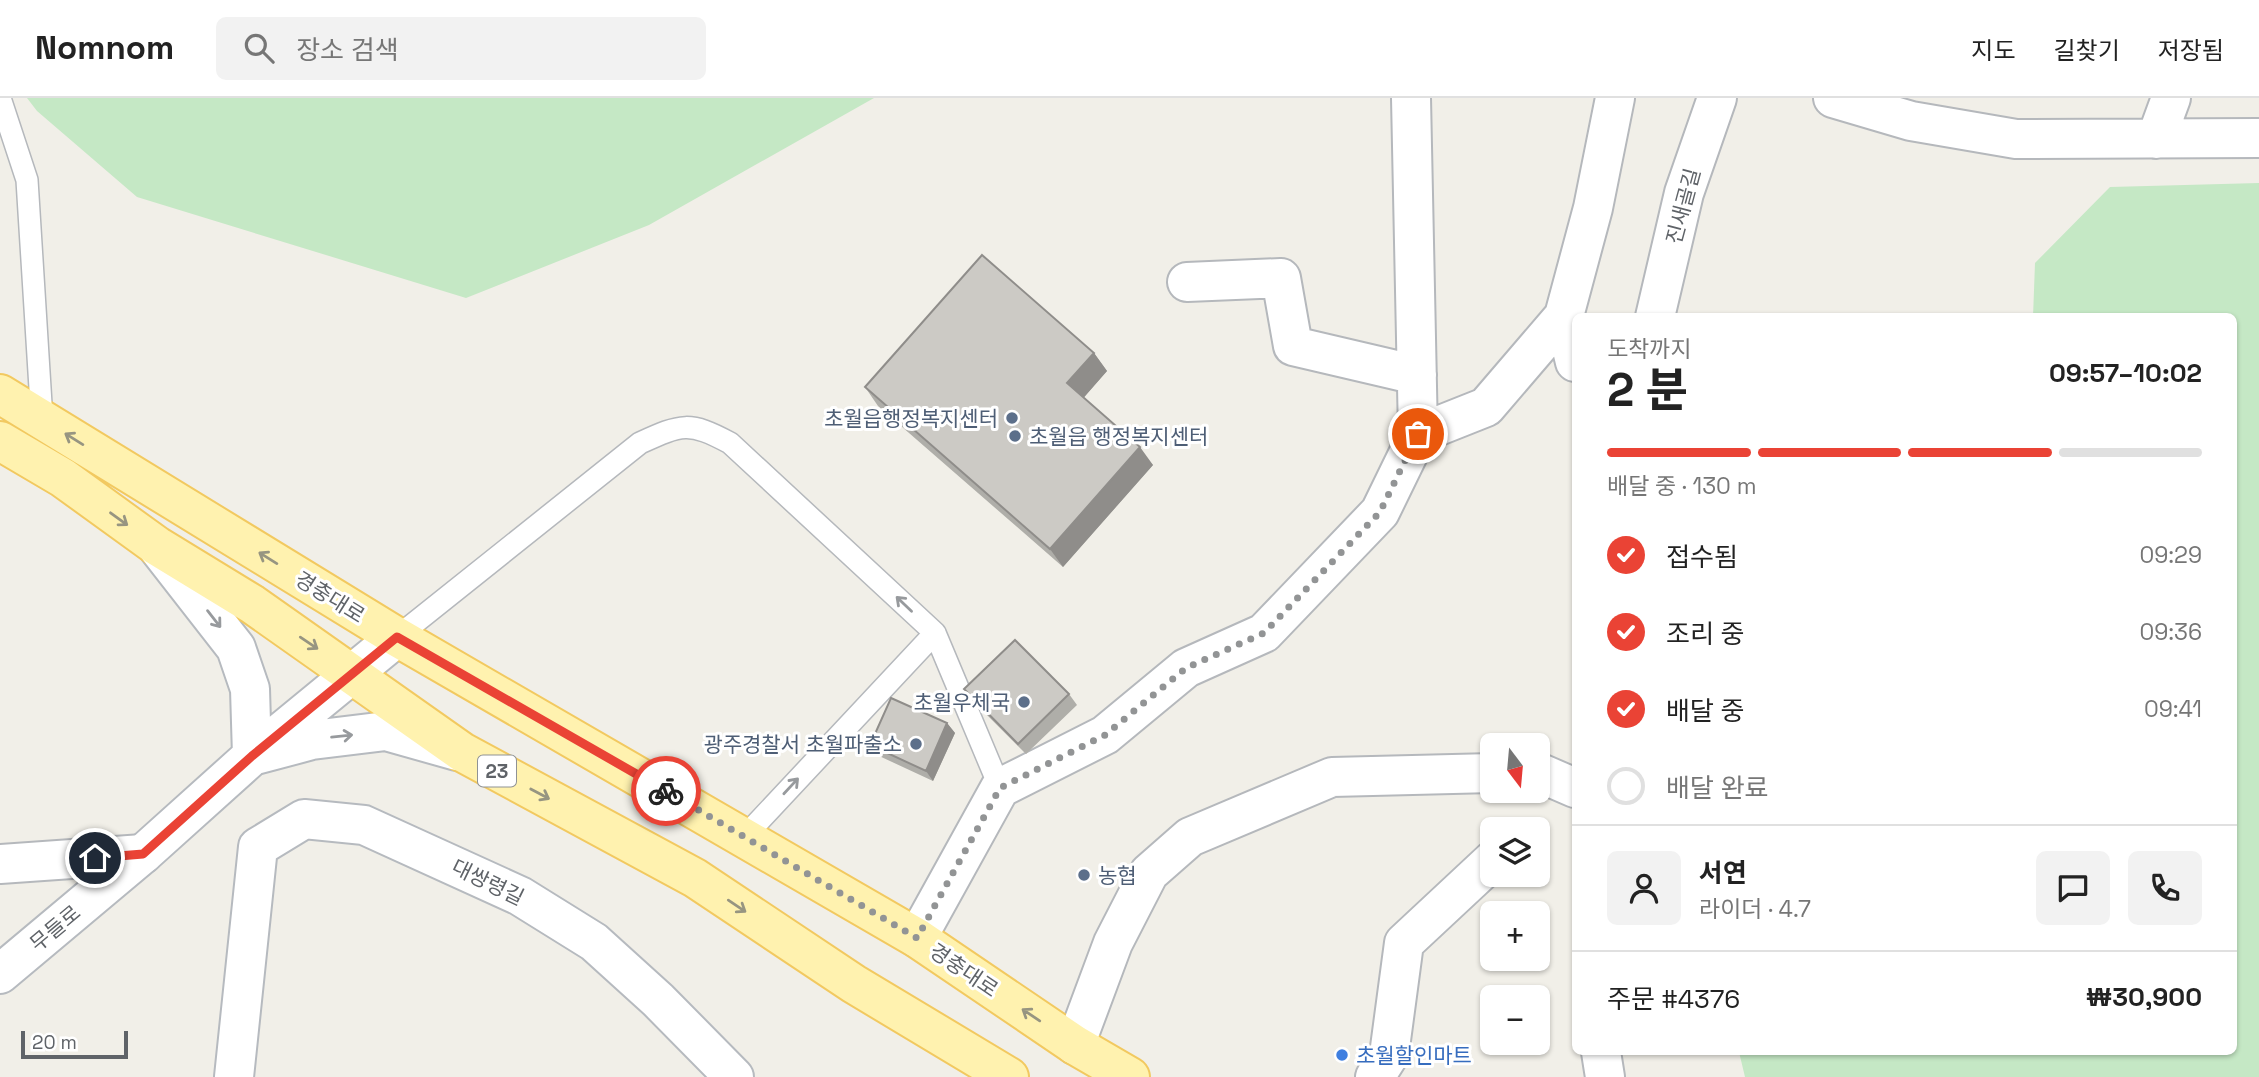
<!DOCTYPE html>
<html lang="ko">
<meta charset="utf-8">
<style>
:root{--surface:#fff;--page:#f2f2f2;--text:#222;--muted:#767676;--line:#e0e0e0;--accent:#ea4335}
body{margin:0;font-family:"Space Grotesk","Noto Sans KR",sans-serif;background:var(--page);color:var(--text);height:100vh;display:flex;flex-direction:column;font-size:26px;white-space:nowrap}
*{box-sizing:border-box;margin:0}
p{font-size:23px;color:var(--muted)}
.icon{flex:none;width:38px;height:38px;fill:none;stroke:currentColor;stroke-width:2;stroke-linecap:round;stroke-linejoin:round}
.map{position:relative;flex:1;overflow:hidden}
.panel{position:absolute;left:1572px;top:215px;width:665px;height:742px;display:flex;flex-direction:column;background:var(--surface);border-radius:10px;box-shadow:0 2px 5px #0004}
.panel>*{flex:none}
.needle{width:46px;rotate:164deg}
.controls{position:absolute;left:1480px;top:635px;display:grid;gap:14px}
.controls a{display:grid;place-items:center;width:70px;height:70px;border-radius:10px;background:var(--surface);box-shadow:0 2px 5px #0004;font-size:35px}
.scale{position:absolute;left:21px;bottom:18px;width:107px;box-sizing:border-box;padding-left:7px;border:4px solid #5f6368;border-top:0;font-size:19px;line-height:24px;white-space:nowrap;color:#5f6368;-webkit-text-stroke:5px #fff;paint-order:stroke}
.pin{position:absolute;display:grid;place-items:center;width:60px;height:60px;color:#fff;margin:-30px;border:4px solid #fff;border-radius:50%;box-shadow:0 2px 7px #0007}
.courier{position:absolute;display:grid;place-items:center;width:70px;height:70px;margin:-35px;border:5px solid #ea4335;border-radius:50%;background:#fff;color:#222;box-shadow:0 2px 9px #0007}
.summary em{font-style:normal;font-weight:700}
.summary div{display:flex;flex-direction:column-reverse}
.summary{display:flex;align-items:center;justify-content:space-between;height:119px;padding:0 35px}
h1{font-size:46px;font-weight:700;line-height:52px}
.bar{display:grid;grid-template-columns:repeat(4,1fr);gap:10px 7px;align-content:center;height:84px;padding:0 35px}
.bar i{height:9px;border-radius:5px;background:var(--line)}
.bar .active{background:var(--accent)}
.bar p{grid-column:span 4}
.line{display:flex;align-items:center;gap:18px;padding:0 35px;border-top:2px solid var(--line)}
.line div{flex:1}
.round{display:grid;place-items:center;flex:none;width:74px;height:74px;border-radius:10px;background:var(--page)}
ol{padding:0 35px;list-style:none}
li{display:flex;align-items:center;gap:21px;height:77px}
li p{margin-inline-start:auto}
li .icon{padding:7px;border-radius:50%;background:var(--accent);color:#fff;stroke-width:4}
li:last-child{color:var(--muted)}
li i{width:38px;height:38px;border:4px solid var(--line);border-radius:50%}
header{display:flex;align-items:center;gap:42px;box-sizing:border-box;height:98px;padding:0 35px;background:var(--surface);border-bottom:2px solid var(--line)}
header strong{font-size:33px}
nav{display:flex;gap:38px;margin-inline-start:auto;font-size:24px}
.search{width:490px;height:63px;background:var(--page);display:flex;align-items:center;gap:18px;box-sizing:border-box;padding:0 24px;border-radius:10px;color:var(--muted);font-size:26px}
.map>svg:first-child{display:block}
</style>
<header>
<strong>Nomnom</strong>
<div class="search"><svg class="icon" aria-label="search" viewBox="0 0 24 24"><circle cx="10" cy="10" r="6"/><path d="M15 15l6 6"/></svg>장소 검색</div>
<nav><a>지도</a><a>길찾기</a><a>저장됨</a></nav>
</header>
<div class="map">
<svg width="2259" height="979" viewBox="0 0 2259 979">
<rect width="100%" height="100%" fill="#f1efe8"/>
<!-- green -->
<path fill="#c5e8c5" d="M27 0H874L649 127 466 200 137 99 37 13Z
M2259 85V979H1745L1739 954H2233V219H2033L2035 165 2110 89Z"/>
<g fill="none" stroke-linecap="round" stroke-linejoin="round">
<defs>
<path id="lane" d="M0 0 27 82 42 322
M935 535 1000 690
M397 539 640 345C682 326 689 323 730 345L935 535 745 738"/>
<path id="street" d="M1833 0 1911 23 2016 41 2259 40
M2156 41 2171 0
M1187 184 1281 180 1293 248 1417 277
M1564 218 1575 264
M1655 219 1684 95 1717 0
M1418 336 1486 309 1564 218 1593 110 1615 0
M1538 674 1575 690
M0 766 143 756
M917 840 1000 690 1105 637 1186 570 1264 535 1380 414 1418 336 1411 0
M1075 947 1113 845 1149 775 1190 739 1332 679 1493 675
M1601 954 1605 979
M1375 979 1389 957 1404 845 1493 762"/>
<path id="secondary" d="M158 450 236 550 250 591 252 658 312 642 386 633 457 653
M0 876 143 756 252 658 397 539
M234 979 258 749 304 721 364 727 520 798 594 844 658 902 734 979"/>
<path id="primary" d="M0 296 397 539 917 840 1075 947 1130 979
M0 343 63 380 157 448 252 506 462 654 695 780 854 886 1009 979"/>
</defs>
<!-- lane casing -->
<use href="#lane" stroke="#b5b8bc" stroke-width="24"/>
<!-- street casing -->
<use href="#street" stroke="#b5b8bc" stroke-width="42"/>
<!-- secondary casing -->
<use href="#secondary" stroke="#b6babf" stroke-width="42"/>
<!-- primary casing -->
<use href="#primary" stroke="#f2c960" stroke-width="42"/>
<!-- lane -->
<use href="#lane" stroke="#fff" stroke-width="21"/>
<!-- street -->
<use href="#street" stroke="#fff" stroke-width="38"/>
<!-- secondary -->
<use href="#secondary" stroke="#fff" stroke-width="38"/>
<!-- primary -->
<use href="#primary" stroke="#fff2af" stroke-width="38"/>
</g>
<!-- wall -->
<path fill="#afaea9" d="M1094 255 1107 273 1083 300 1153 367 1063 469 878 308 865 289Z
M964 591 1069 596 1077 607 1026 656 972 602Z
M947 625 955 635 933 683 877 657 870 647Z"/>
<!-- shaded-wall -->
<path fill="#8f8d8a" d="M1094 255 1107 273 1080 304 1067 285Z
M1140 349 1153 367 1063 469 1050 451Z
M947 625 955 635 933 683 926 673Z"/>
<!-- building -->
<path fill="#cccac5" stroke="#8f8d8a" stroke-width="2" d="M982 157 1094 255 1067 285 1140 349 1050 451 865 289Z
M1015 542 1069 596 1018 646 964 591Z
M891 600 947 625 926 673 870 647Z"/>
<!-- one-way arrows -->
<defs><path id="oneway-shaft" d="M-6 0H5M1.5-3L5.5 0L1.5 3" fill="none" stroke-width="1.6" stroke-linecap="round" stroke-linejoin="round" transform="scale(1.75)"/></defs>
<g stroke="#979581">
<use href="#oneway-shaft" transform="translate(74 341) rotate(-148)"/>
<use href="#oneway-shaft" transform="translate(119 421) rotate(36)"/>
<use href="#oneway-shaft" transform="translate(268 460) rotate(-148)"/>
<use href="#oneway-shaft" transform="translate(309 545) rotate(34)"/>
<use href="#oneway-shaft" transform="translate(540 696) rotate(28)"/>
<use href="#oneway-shaft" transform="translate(737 808) rotate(34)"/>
<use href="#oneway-shaft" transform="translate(1031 917) rotate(-146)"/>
</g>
<g stroke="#979a9d">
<use href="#oneway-shaft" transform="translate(904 506) rotate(-136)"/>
<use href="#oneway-shaft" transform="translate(214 521) rotate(52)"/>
<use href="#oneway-shaft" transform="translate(342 638) rotate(-6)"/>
<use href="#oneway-shaft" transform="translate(791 688) rotate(-47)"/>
</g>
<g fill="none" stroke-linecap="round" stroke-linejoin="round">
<!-- done -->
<path stroke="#929495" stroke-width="7" stroke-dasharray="0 12.6" d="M666 693 917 840 1000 690 1105 637 1186 570 1264 535 1380 414 1418 336"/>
<!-- route -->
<path stroke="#ea4335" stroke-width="9" d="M95 760 143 756 252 658 397 539 666 693"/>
</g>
<!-- markers -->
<g fill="#5c6f8a" stroke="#fff" stroke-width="2.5">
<circle cx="1012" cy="320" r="7"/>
<circle cx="1015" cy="338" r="7"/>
<circle cx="1024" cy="604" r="7"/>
<circle cx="916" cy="646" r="7"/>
<circle cx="1084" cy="777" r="7"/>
</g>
<circle fill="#3f7fe0" stroke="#fff" stroke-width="2.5" cx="1342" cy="957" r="7"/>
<g text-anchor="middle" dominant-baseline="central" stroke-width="6" stroke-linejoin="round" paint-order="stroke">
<!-- shield labels -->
<rect fill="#fff" stroke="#8f9295" stroke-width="2" x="478" y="657.5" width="38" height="31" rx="5"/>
<g font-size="19" font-weight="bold" fill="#5f6368">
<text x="497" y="673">23</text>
</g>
<!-- street labels -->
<g font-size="21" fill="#5f6368" stroke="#fff">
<text transform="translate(1683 108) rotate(-75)">진새골길</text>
<text transform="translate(330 499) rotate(32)">경충대로</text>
<text transform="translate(488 784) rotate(26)">대쌍령길</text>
<text transform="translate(55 830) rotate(-40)">무들로</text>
<text transform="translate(964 872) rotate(34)">경충대로</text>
</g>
<!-- service labels -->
<g font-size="21" fill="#4e5e75" stroke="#fff" text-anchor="end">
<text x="998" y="320">초월읍행정복지센터</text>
<text x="1029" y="338" text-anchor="start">초월읍 행정복지센터</text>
<text x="1010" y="604">초월우체국</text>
<text x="902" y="646">광주경찰서 초월파출소</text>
<text x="1098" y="777" text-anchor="start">농협</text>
</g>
<!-- shop labels -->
<g font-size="21" fill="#366cbe" stroke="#fff" text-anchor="start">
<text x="1356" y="957">초월할인마트</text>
</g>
</g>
</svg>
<div class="controls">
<a><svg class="needle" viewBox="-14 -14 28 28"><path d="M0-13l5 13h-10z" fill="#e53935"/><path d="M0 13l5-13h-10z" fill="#767676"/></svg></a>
<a><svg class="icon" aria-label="layers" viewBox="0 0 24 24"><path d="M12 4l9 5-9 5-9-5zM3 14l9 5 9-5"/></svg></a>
<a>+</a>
<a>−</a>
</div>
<div class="scale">20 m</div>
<div class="pin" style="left:1418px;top:336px;background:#ea580c"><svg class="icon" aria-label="bag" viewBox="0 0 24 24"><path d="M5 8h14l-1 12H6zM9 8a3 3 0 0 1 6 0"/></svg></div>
<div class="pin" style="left:95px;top:760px;background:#1f2937"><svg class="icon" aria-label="home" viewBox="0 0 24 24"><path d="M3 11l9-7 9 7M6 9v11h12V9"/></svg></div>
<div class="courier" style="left:666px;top:693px"><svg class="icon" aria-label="bike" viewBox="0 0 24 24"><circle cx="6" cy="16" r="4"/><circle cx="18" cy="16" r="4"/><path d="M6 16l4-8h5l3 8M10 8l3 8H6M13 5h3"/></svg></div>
<section class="panel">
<div class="summary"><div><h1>2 분</h1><p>도착까지</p></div><em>09:57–10:02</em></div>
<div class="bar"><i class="active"></i><i class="active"></i><i class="active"></i><i></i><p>배달 중 · 130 m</p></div>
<ol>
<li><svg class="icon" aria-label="check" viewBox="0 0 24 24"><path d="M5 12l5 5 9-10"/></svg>접수됨<p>09:29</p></li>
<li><svg class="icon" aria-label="check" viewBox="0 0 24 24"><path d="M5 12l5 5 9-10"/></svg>조리 중<p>09:36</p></li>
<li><svg class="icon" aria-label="check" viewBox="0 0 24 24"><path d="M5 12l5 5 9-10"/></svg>배달 중<p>09:41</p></li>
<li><i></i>배달 완료</li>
</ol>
<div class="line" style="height:126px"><a class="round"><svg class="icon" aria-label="person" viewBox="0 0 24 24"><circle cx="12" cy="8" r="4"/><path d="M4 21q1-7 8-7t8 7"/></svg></a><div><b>서연</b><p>라이더 · 4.7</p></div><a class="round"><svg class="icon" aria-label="chat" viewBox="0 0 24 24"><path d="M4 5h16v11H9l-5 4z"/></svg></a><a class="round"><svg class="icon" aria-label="phone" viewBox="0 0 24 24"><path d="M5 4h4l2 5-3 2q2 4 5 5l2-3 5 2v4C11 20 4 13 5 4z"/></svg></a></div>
<div class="line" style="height:91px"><div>주문 #4376</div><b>₩30,900</b></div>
</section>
</div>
